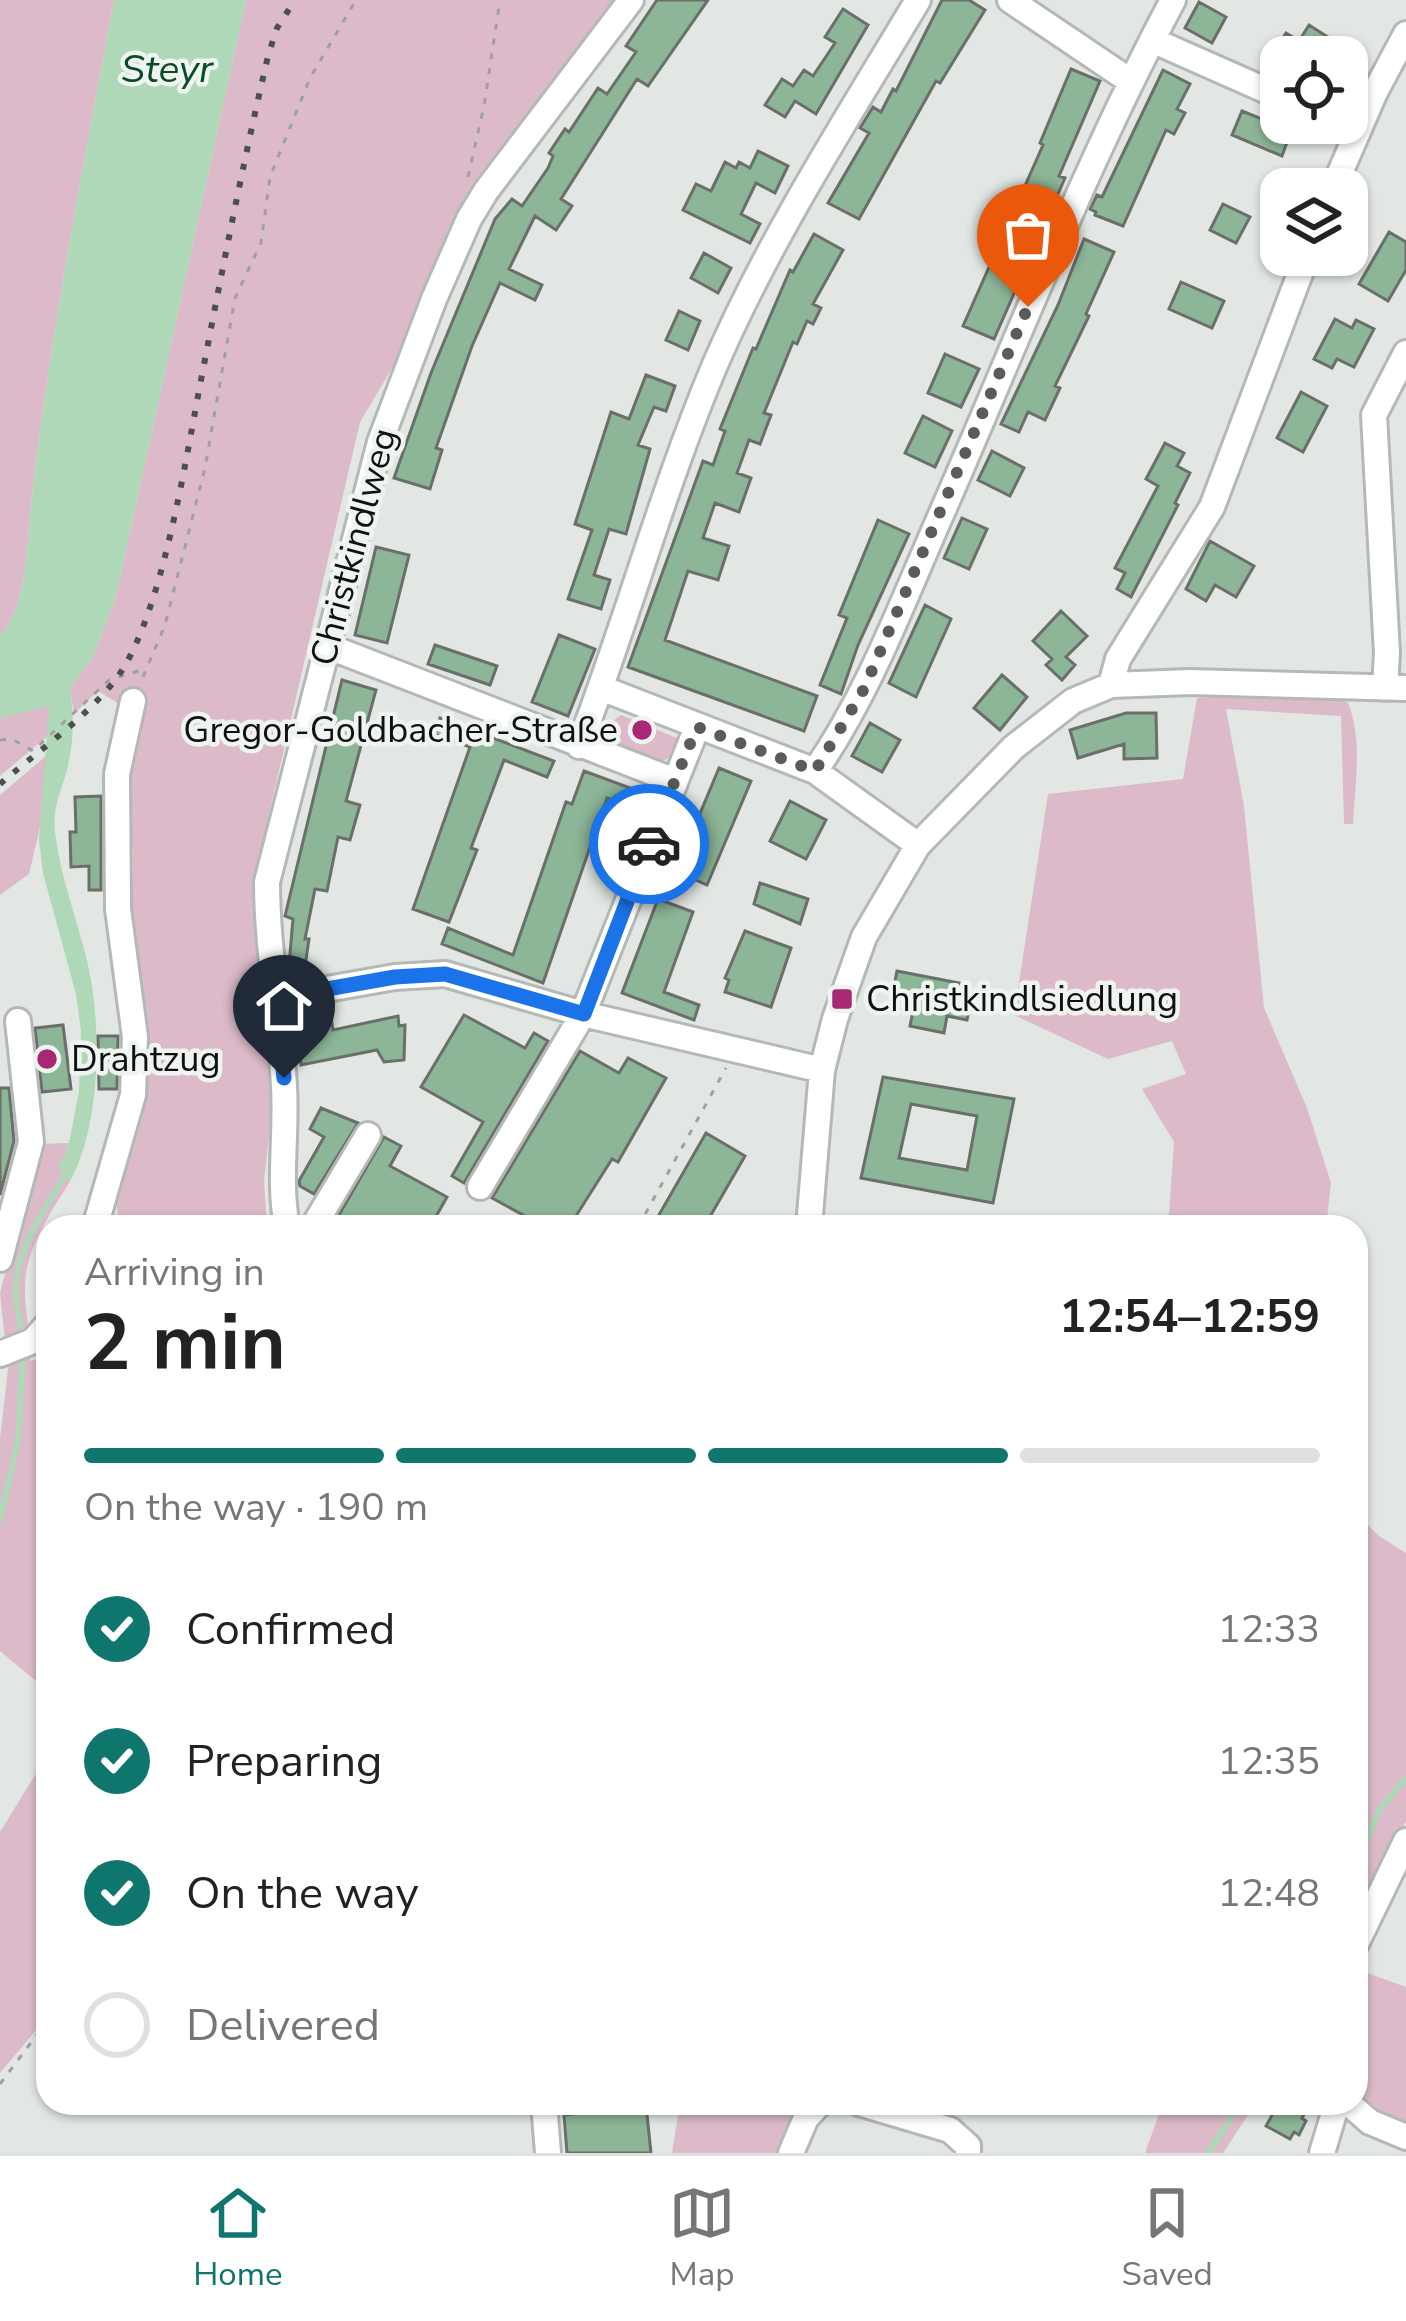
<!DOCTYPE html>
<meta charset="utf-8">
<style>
:root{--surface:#fff;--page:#f2f2f2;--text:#222;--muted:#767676;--line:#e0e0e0;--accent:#0f766e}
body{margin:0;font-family:"Nunito Sans",sans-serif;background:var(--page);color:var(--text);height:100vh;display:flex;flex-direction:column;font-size:45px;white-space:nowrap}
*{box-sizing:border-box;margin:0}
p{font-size:39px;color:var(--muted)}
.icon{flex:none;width:66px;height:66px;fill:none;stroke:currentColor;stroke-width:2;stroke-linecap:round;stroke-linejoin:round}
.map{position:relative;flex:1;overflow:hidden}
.sheet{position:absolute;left:36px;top:1215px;width:1332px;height:900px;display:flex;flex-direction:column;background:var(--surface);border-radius:36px;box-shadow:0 3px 9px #0004}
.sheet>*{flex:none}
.tools{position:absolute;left:1260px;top:36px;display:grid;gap:24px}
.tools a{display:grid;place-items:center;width:108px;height:108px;border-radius:24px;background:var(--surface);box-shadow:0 3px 9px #0004;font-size:60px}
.pin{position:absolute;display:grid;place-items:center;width:102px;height:102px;color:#fff;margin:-123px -51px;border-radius:50% 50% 50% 0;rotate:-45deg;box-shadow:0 0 12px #0007}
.pin .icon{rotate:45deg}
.courier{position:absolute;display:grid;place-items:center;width:120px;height:120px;margin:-60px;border:9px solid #1a73e8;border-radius:50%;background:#fff;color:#222;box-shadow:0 3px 15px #0007}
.headline em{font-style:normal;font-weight:700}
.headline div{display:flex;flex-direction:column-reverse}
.headline{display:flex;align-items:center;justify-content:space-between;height:204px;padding:0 48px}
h1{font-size:78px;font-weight:700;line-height:90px}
.bar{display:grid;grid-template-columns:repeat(4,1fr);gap:18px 12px;align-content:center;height:144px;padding:0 48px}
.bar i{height:15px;border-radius:9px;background:var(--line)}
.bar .current{background:var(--accent)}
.bar p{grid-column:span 4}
ol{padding:0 48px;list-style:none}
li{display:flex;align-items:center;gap:36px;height:132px}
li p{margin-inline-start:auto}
li .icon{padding:12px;border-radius:50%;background:var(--accent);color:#fff;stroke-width:4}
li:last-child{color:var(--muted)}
li i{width:66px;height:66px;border:6px solid var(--line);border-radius:50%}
.tabs{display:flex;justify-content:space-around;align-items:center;height:168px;border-top:3px solid var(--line);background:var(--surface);font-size:33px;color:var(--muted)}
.tabs a{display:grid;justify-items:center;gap:6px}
.tabs .current{color:var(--accent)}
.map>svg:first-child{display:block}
</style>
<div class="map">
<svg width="1406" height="2153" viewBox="0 0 1406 2153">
<rect width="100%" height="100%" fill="#e2e7e3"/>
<!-- green -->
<path fill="#dcbac9" d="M0 0H114C83 167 50 335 31 505 27 540 27 611 0 635Z
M246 0H615L475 190 451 229 397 360 360 422 252 887 273 1099 264 1181 267 1227H119L116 1198 139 1094 127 876 133 875V847L123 846 125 787 137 715 98 691 74 714 70 688 94 655 116 596Z
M1223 696 1340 699 1348 703C1363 740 1355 785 1353 824H1344L1341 716 1226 709 1244 806 1264 1008 1307 1108 1331 1183 1326 1227H1168L1174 1142 1142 1089 1186 1074 1172 1041 1108 1059 1014 1015 1048 794 1183 779 1197 698Z
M49 705 50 734 0 776V718Z
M621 715 677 738 671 757 658 763 611 747 607 725Z
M47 755 45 806 29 874 0 895V795Z
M69 1143 59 1167 70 1181C52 1211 26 1248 25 1285 24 1311 32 1334 30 1361L48 1356V1691L0 1651V1439L8 1369 0 1293 39 1144Z
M1356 1513 1379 1536 1406 1553V1821L1356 1919Z
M48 1754V2016L0 2073V1832Z
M1356 1969 1406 1987V2127L1384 2120 1356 2100Z
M680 2103H801L778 2153H672Z
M1163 2103H1256L1223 2153H1145Z"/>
<!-- water -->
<path fill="#aed8b8" d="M114 0H246L116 596 94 655 70 688C74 716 74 742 67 770 61 791 52 809 55 832 60 877 78 921 88 965 102 1027 101 1125 70 1181L59 1167 69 1143 79 1092 81 1031 76 994 43 873 39 840 49 706 0 718V635C27 611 27 540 31 505 50 335 83 167 114 0Z"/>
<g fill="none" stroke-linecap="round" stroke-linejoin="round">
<!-- stream -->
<path stroke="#aed8b8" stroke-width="6" d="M22 1339C21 1324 16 1307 16 1291 16 1245 48 1206 69 1168
M0 1520 18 1440 23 1353
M1356 1864 1379 1810 1406 1778
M1208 2153 1241 2103"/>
</g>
<!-- building -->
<path fill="#8db597" stroke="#6b6f6c" stroke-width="3" fill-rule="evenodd" d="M657 0H708L648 86 637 79 561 199 572 206 556 230 535 216 509 269 542 285 535 300 500 283 472 346 436 448 442 450 430 489 394 478 431 373 495 219 512 199 522 206 548 168 553 156 549 153 565 129 569 132 598 88 607 94 636 52 626 46Z
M942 0H969L985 10 940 83 936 81 859 219 828 203 869 133 860 128 873 107 881 112 893 89 896 91Z
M1199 2 1226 17 1212 43 1185 28Z
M843 9 868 25 816 114 795 101 785 117 765 105 782 79 793 86 804 70 813 76 835 43 825 37Z
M1309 25 1334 41 1325 57H1271L1286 33 1299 41Z
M1071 69 1100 81 1059 176 1065 178 994 339 963 326 1043 145 1040 143Z
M1163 70 1190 84 1177 109 1185 113 1174 134 1166 130 1123 226 1095 215 1096 212 1090 209 1097 195 1102 197Z
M1242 111 1291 131 1282 156 1232 135Z
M758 151 788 166 775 193 756 183 741 214 760 224 750 243 683 210 696 184 711 191 725 162 736 168 739 162 750 168Z
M1223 204 1250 217 1236 243 1210 230Z
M1389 232 1406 242V270L1388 301 1359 284Z
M814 234 843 250 813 304 821 308 813 324 807 321 797 344 793 342 764 413 771 415 760 444 749 440 737 473 751 478 739 512 715 503 703 538 729 546 718 580 688 571 665 640 817 696 804 731 628 667 703 461 713 465 725 431 720 429 753 348 756 349 790 270 793 272Z
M1084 239 1114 252 1086 314 1089 316 1055 386 1060 388 1045 420 1028 412 1019 432 1001 424 1058 305Z
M704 253 731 268 718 293 691 278Z
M1181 282 1224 301 1212 328 1169 309Z
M679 311 700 321 688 350 666 340Z
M1335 319 1352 328 1356 320 1374 329 1354 367 1337 359 1332 368 1314 359Z
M945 354 979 369 961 407 928 393Z
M646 375 675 386 666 411 654 407 638 445 650 449 626 534 609 529 594 575 610 580 601 609 568 599 592 530 575 524 611 412 629 419Z
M1301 392 1327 406 1303 452 1277 438Z
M923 416 952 431 935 467 905 453Z
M1165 443 1184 453 1177 466 1190 473 1175 503 1178 505 1131 597 1117 589 1125 573 1115 568 1158 486 1146 479Z
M992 451 1024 468 1010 496 978 480Z
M962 518 987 529 969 569 944 558Z
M878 520 909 534 858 645 841 694 820 685 847 618 839 615Z
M1210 541 1254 566 1236 597 1215 585 1206 601 1186 589Z
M376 547 409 555 387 643 355 635Z
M925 605 951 619 916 697 889 683Z
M1061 611 1087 636 1066 657 1075 665 1062 680 1046 665 1052 659 1033 641Z
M559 635 595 649 568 716 532 702Z
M435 645 497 666 490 685 428 664Z
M1002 675 1027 697 1000 730 974 708Z
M342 680 376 690 346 801 360 805 350 840 338 837 327 891 315 889 305 939H309L305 967 289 965 293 919 285 916Z
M1126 713H1156L1157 758 1124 759V744L1078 758 1070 730Z
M440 718 554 761 547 777 504 760 471 848 477 850 449 922 413 909 470 747 434 734Z
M870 723 900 740 882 772 852 756Z
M719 768 751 781 707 885 676 871Z
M584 771 652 796 645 812 607 798 543 983 442 944 448 928 513 955 566 802 572 804Z
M101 796V890H89V866L71 867 70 832H76L75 797Z
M790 801 826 820 806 859 770 841Z
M760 883 808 899 800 924 754 904Z
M658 899 693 912 664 992 699 1005 694 1020 622 993Z
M745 931 791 948 771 1007 725 992 729 980 725 978Z
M897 971 964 984 961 1001 971 1002 967 1020 947 1016 944 1033 910 1026 913 1011 890 1006Z
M320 1007 322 1025 332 1023 333 1030 398 1016 399 1026 405 1025 404 1060 384 1062 377 1050 301 1065 295 1011Z
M464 1015 525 1048 534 1033 548 1041 464 1183 452 1176 483 1122 421 1087Z
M63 1025 71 1089 42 1092 35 1028Z
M98 1036H118L117 1089H99Z
M580 1051 619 1073 628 1058 666 1078 618 1162 612 1159 569 1227H545L492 1198Z
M883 1077 1014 1099 993 1203 861 1178ZM911 1104 977 1116 967 1170 899 1158Z
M0 1088H9L14 1141 0 1195Z
M321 1108 358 1123 314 1194 300 1186 299 1181 324 1137 310 1129Z
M706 1133 745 1156 704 1227H652Z
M384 1137 401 1146 390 1166 447 1197 430 1227H332Z
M1279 2103H1292L1306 2111 1302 2118 1306 2121 1299 2135 1294 2132 1290 2139 1266 2126Z
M646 2105 651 2153H567L564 2115Z"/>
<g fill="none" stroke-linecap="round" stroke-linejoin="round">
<defs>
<path id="minor" d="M1010 0 1130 81
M1152 40 1281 97
M1333 189 1375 92 1406 34
M327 646 675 781
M1111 685 1118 659 1212 507 1307 255
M601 688 815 771 918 845
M1385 688 1387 653 1374 415 1406 353
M579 746C627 621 662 491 714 367 769 239 847 119 918 0
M815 771C869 693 902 603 940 517 1016 344 1084 167 1173 0
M276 998 395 977 445 974 583 1014 822 1070
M480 1187 583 1014 697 727
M95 1227 133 1095 135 1037 118 909 117 774 133 701
M287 1227C278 1180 287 1134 284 1087 281 1019 267 951 267 882L380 442 434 299 469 219 486 191 631 0
M313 1227 368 1135
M809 1227 822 1070 835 1019 864 937 918 845 1014 747 1073 701 1111 685 1190 682 1406 688
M0 1259 31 1142 18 1021
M0 1354 33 1341 48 1324
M1356 1944 1406 1841
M544 2103 548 2153
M859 2103 950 2130 968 2146V2153
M1348 2103 1370 2122 1406 2137
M791 2153 806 2118 820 2103
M1322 2153 1337 2103"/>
</defs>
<!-- minor casing -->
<use href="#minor" stroke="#b4b9b5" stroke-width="30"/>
<!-- path -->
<path stroke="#9ea29f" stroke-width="3" stroke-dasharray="6 9" stroke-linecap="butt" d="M468 177 484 106 500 0
M143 677 165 625 205 468 235 298 261 243 270 177 310 78 356 0
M0 740 12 739 33 751 109 680 145 669
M638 1227 726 1068
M0 2084 48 2020"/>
<!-- minor -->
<use href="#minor" stroke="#fff" stroke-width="24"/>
<!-- rail -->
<path stroke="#4c4f4d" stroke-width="6" stroke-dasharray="6 12" stroke-linecap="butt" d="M0 784C38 751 85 719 116 679 162 618 186 457 201 380 222 271 243 163 268 56L277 28 295 0"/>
</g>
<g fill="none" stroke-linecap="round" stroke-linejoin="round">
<!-- done -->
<path stroke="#595c5a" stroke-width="12" stroke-dasharray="0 21.6" d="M649 844 697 727 815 771 864 689 1028 307"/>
<!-- route -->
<path stroke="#1a73e8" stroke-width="15" d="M284 1078 276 998 395 977 445 974 584 1014 649 844"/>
</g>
<!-- markers -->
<g fill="#a92876" stroke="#eff4f0" stroke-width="4.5">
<circle cx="642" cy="730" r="12"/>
<rect x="830" y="987" width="24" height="24" rx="6"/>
<circle cx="47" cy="1059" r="12"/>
</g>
<g text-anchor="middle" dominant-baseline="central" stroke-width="9" stroke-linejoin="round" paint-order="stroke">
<!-- street labels -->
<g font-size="36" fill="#0f1110" stroke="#eff4f0">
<text transform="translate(354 547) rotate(-75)">Christkindlweg</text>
</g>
<!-- poi labels -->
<g font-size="36" fill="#0f1110" stroke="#eff4f0" text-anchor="start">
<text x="618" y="730" text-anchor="end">Gregor-Goldbacher-Straße</text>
<text x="866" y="999">Christkindlsiedlung</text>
<text x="71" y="1059">Drahtzug</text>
</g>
<!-- water labels -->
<g font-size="39" font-style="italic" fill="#084d26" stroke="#eff4f0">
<text x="167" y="69">Steyr</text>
</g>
</g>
</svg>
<div class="tools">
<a><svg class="icon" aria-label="locate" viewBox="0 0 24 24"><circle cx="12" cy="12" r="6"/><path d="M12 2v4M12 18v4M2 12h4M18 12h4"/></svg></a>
<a><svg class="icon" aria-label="layers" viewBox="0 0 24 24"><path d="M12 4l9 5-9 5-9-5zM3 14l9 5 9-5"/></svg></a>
</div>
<div class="pin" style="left:1028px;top:307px;background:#ea580c"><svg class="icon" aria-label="bag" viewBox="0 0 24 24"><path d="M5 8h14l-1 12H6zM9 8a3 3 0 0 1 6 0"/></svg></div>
<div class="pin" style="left:284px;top:1078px;background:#1f2937"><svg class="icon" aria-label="home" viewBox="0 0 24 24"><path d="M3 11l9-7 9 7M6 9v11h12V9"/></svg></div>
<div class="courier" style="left:649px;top:844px"><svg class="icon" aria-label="car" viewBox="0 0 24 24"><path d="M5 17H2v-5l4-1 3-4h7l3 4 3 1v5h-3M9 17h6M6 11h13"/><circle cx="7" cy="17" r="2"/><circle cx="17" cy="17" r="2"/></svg></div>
<section class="sheet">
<div class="headline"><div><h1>2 min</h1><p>Arriving in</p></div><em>12:54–12:59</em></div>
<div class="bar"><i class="current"></i><i class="current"></i><i class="current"></i><i></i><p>On the way · 190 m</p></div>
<ol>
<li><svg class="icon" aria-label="check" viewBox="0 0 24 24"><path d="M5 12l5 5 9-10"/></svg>Confirmed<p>12:33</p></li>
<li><svg class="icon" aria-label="check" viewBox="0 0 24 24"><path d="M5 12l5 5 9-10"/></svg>Preparing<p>12:35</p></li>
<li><svg class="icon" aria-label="check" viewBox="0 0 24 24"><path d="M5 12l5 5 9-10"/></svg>On the way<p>12:48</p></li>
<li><i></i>Delivered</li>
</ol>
</section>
</div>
<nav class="tabs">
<a class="current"><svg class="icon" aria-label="home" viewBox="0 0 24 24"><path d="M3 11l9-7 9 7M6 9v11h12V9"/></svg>Home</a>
<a><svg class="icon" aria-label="map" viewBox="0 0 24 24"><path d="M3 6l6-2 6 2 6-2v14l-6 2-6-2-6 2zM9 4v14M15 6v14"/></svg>Map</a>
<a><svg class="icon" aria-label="saved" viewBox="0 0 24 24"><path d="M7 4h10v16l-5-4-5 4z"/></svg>Saved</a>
</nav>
